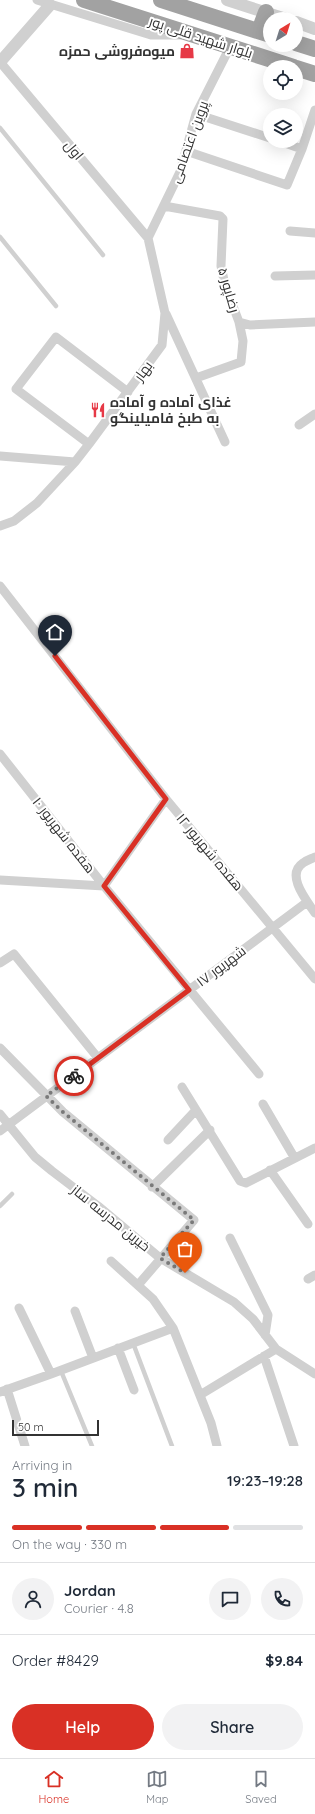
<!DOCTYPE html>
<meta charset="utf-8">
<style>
:root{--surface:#fff;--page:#f2f2f3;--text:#1f2937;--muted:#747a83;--line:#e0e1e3;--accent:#d93025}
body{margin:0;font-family:Quicksand,Cairo,sans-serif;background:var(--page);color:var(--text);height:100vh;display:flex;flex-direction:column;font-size:15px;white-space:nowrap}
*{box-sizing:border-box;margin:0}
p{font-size:13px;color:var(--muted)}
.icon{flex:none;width:22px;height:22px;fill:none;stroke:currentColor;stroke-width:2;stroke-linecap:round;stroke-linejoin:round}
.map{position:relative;height:1446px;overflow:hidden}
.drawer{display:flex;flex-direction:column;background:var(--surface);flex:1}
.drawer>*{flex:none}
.needle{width:26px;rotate:38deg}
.fabs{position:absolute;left:263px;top:12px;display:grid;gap:8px}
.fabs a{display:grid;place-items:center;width:40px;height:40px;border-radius:50%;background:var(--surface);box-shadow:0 4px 16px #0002;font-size:20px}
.scale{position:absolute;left:12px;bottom:10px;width:87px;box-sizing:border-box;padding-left:4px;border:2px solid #333;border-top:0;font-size:11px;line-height:14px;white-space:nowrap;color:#333;-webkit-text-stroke:3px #fff;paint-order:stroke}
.pin{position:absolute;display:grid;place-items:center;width:34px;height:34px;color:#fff;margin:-41px -17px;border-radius:50% 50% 50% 0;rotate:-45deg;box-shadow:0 0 4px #0007}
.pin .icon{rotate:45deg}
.courier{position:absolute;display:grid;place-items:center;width:40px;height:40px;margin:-20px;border:3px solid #d93025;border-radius:50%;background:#fff;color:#222;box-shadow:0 1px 5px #0007}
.overview em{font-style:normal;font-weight:600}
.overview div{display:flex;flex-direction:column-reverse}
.overview{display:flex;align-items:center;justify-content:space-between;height:68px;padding:0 12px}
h1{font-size:26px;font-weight:600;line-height:30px}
.bar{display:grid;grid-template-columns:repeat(4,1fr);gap:6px 4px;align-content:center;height:48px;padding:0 12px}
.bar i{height:5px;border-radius:3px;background:var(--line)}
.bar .selected{background:var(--accent)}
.bar p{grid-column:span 4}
.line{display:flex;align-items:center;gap:10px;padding:0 12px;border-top:1px solid var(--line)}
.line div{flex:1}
.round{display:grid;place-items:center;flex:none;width:42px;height:42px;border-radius:21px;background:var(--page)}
.primary-button{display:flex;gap:8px;margin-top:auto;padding:8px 12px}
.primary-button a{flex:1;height:46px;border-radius:24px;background:var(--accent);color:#fff;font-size:16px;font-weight:600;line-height:46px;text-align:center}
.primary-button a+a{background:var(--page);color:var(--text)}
.dock{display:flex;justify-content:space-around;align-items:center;height:56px;border-top:1px solid var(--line);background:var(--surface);font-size:11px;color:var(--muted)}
.dock a{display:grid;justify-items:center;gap:2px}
.dock .selected{color:var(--accent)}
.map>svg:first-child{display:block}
</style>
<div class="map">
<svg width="315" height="1446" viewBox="0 0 315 1446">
<rect width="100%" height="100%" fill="#fff"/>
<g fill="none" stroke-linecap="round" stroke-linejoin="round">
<!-- service -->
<path stroke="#d0d0d0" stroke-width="4.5" d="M0 128 103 255
M0 237 56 306
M0 1206 12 1194
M133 1343 172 1446
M61 1371 92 1446"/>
<!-- minor -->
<path stroke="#d0d0d0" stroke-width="9" d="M37 0 151 35H180
M196 114 270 138
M279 141 302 149
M186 151 287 185 302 149 315 110
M164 206 220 216 223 219 221 266 225 285 239 322 250 325 315 322
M290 231 315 233
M148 238 180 172 196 114 230 47
M275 276 315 275
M166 314 225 442
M196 378 241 362 243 341 239 322
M299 425 315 414
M89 444 16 389 56 337 128 392
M0 456 75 462
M0 526 14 521 37 503 75 462 89 444 162 345 165 313 148 238 0 62
M0 586 166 799 315 979
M0 754 104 886 259 1074
M315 857C311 859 307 860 303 863 285 875 307 901 315 913
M0 880 104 886 166 799
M0 963 14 954 98 1058
M0 1048 63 1112 194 1220 138 1285
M182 1087 240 1181 246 1183 315 1148
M263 1104 294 1157
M0 1114 35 1157 52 1171 98 1206 160 1258 234 1302 253 1319 276 1349 315 1374
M0 1131 307 902
M168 1140 196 1110
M270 1170 308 1224
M152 1187 210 1130
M230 1238 268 1315 265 1335
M111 1261 153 1299 173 1328 211 1423 217 1446
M308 1279 315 1275
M19 1308 51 1374
M75 1311 93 1358
M118 1348 134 1390
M264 1356 294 1446
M7 1389 25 1446
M0 1392 51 1374 173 1328
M200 1395 276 1349"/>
<!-- tertiary -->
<path stroke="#d0d0d0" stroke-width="12" d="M227 0 286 19
M296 22 315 29
M0 62 50 5"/>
<!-- trunk -->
<path stroke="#a2a2a2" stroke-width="16" d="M84 0 294 67
M161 0 270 35
M259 31 266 12
M296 43 315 49
M296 68 315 74"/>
</g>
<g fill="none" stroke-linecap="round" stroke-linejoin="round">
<!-- done -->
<path stroke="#7a7a7a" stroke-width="4" stroke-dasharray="0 7.2" d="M74 1076 46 1096 63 1112 194 1220 160 1258 185 1273"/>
<!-- route -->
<path stroke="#d93025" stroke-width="5" d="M55 656 166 799 104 886 189 990 74 1076"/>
</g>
<!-- icons -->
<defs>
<symbol id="shop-bare" viewBox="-9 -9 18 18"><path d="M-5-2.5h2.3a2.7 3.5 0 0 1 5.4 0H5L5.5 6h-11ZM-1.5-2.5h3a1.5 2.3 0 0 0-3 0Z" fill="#e63946" stroke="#fff" stroke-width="2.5" paint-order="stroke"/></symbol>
<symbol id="restaurant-bare" viewBox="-9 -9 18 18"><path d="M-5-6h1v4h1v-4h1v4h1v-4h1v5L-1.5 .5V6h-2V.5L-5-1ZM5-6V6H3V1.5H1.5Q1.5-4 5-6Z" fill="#e63946" stroke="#fff" stroke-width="2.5" paint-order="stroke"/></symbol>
</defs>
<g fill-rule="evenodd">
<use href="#shop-bare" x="176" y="40" width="22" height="22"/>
<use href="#restaurant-bare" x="87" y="399" width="22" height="22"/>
</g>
<g text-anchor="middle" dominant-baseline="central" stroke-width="4" stroke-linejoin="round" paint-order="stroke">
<!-- street labels -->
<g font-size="14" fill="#333" stroke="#fff">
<text transform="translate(201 37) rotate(18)">بلوار شهید قلی پور</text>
<text transform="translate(189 142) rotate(-70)">پروین اعتصامی</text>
<text transform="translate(74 150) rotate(50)">اول</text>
<text transform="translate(229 290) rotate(74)">رضاپور ۵</text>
<text transform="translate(143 371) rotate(-54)">بهار</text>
<text transform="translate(64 835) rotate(52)">هفده شهریور ۱۰</text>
<text transform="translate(210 852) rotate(50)">هفده شهریور ۱۲</text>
<text transform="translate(221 966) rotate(-37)">۱۷ شهریور</text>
<text transform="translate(111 1218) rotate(39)">خیرین مدرسه ساز</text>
</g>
<!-- poi labels -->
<g font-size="14" font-weight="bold" fill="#333" stroke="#fff" text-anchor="end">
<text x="175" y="51">میوه‌فروشی حمزه</text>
<text x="110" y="402" text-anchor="start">غذای آماده و آماده<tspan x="110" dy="16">به طبخ فامیلینگو</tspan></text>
</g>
</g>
</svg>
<div class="fabs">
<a><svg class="needle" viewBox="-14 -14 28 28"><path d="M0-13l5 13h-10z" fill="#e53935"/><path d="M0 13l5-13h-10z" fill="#747a83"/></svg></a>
<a><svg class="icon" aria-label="locate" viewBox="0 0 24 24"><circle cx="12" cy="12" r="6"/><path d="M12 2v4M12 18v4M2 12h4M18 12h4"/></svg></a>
<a><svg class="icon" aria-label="layers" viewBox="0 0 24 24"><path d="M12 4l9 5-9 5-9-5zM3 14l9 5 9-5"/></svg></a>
</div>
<div class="scale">50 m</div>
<div class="pin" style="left:185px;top:1273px;background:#ea580c"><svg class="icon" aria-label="bag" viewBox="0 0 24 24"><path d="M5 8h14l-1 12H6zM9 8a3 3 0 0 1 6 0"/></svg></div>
<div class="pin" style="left:55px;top:656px;background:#1f2937"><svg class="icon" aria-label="home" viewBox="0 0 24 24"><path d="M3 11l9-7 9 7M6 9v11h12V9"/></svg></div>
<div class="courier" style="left:74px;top:1076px"><svg class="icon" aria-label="bike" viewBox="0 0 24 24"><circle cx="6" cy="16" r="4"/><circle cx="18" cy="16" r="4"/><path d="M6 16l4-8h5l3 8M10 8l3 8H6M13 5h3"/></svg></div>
</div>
<section class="drawer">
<div class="overview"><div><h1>3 min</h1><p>Arriving in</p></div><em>19:23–19:28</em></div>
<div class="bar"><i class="selected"></i><i class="selected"></i><i class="selected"></i><i></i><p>On the way · 330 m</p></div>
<div class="line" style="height:72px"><a class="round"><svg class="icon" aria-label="person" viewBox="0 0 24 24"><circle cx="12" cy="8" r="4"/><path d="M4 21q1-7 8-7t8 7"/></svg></a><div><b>Jordan</b><p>Courier · 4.8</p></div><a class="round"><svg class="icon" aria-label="chat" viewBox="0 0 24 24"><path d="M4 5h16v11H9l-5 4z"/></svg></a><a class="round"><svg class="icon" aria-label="phone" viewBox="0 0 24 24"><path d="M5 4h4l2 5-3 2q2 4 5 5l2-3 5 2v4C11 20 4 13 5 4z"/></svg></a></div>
<div class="line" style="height:52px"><div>Order #8429</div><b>$9.84</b></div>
<div class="primary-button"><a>Help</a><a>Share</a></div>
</section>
<nav class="dock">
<a class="selected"><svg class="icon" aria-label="home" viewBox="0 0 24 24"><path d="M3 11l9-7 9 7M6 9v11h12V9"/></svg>Home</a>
<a><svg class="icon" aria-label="map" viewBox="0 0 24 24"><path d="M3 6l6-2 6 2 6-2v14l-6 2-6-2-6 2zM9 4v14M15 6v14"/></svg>Map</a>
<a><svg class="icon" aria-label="saved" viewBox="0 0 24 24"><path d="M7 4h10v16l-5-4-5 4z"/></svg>Saved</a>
</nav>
